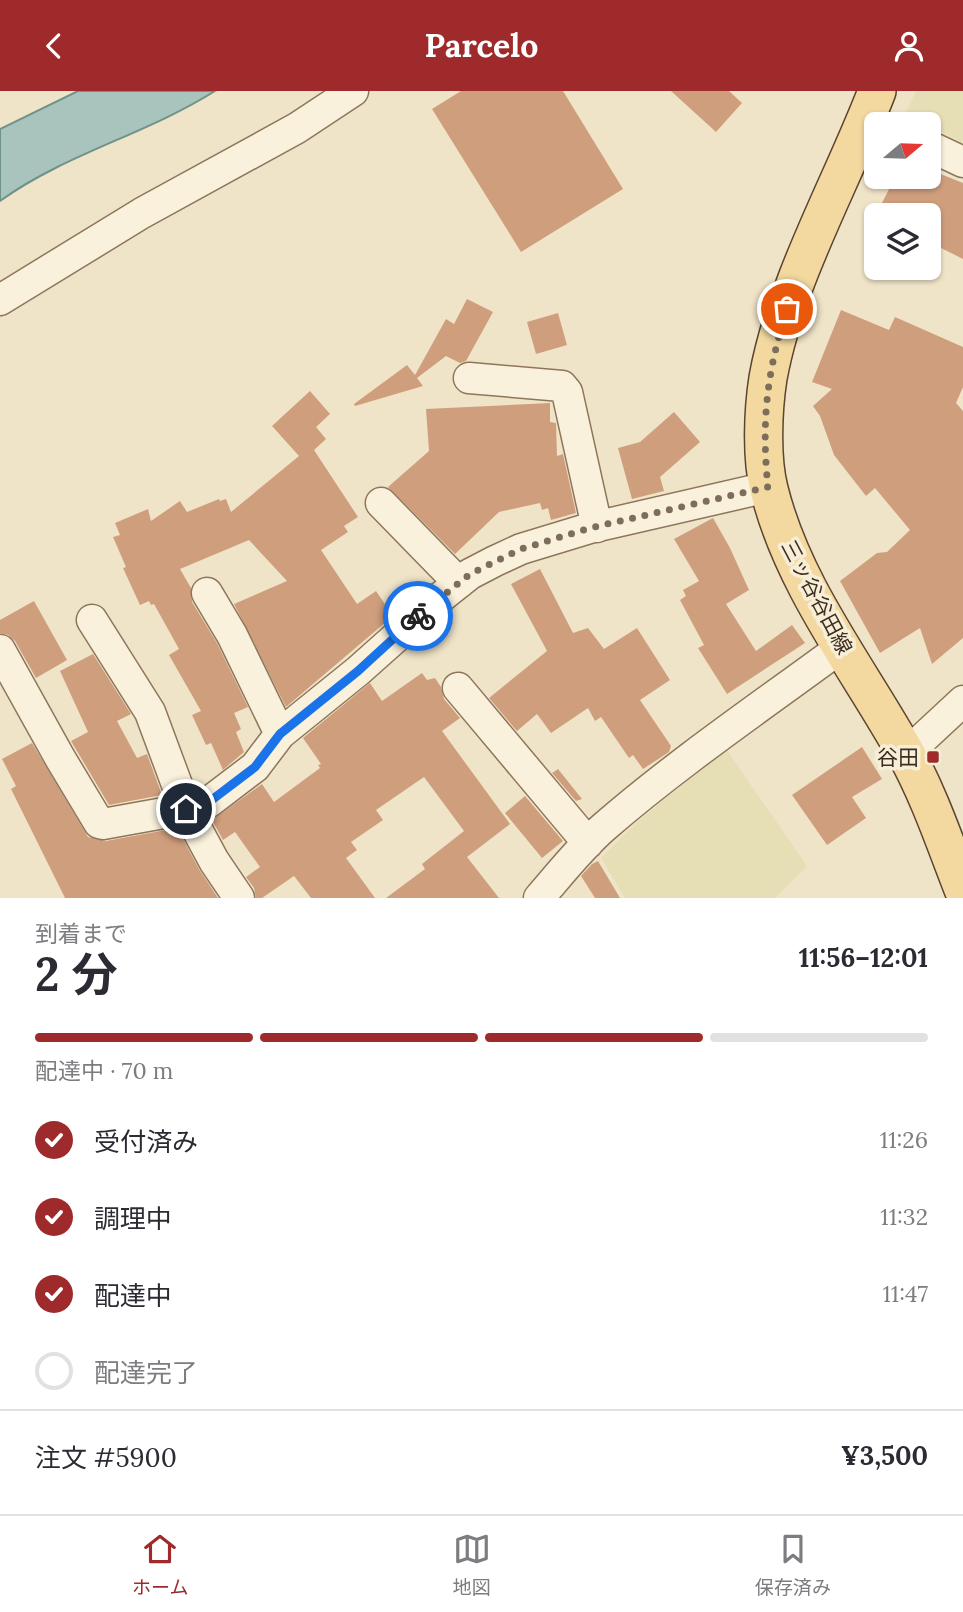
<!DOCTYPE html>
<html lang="ja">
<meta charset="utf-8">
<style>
:root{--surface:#fff;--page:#f7f7f7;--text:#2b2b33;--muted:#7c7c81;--line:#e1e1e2;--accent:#9e2a2b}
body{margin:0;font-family:Lora,"Noto Sans JP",serif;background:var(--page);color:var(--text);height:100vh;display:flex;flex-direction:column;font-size:26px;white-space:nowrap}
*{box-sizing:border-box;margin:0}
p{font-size:23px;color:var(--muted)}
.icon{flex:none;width:38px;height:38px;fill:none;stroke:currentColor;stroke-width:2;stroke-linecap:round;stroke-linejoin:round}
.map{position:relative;height:807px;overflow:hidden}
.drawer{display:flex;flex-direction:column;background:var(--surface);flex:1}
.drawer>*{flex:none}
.needle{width:46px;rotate:71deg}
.fabs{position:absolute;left:864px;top:21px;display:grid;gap:14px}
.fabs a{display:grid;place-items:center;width:77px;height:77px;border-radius:10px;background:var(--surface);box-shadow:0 2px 5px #0004;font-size:35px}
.pin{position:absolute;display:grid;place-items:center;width:60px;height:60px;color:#fff;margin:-30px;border:4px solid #fff;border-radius:50%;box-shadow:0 2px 7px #0007}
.courier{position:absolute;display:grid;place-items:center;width:70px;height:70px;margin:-35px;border:5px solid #1a73e8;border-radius:50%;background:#fff;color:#222;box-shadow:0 2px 9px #0007}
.summary em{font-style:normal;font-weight:700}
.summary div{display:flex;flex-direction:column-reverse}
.summary{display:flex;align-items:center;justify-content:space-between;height:119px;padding:0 35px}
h1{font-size:46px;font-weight:700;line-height:52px}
.bar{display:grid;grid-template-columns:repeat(4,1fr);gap:10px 7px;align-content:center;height:84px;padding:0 35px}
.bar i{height:9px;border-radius:5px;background:var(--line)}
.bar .current{background:var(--accent)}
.bar p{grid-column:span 4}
.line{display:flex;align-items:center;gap:18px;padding:0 35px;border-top:2px solid var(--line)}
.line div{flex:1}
ol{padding:0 35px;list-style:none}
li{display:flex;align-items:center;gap:21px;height:77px}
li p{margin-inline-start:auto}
li .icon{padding:7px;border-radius:50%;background:var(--accent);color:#fff;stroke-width:4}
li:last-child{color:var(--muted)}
li i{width:38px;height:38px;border:4px solid var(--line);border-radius:50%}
header{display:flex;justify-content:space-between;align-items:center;height:91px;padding:0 35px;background:var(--accent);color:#fff;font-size:32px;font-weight:700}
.menu{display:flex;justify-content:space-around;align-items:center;height:98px;border-top:2px solid var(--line);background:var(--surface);font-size:19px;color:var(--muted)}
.menu a{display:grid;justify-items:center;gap:4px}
.menu .current{color:var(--accent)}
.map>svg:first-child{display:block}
</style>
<header><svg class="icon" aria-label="back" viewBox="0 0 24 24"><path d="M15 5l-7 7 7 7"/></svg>Parcelo<svg class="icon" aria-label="person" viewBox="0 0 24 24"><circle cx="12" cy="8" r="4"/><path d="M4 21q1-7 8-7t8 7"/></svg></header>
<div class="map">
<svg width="963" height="807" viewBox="0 0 963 807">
<rect width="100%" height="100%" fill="#f0e4c8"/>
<!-- farmland -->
<path fill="#e6deb5" d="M916 0H963V52L906 22Z
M726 658 807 775 775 807H625L601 767 636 732Z"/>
<!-- water -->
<path fill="#a9c4bc" stroke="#6f938a" stroke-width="2" d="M78 0H215C147 43 65 63 0 110V38Z"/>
<!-- building -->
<path fill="#cf9f7d" d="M461 0H563L623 98 521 161 432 18Z
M671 0H729L742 12 716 41Z
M933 80 963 92V168L929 151V124H876L895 86H930Z
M467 208 493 221 466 270 460 272 446 265 417 287 423 295 355 315 354 313 407 274 415 284 446 228 454 233Z
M841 219 889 239 895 226 963 256V296L956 312 963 320V547L932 573 920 537 880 562 840 490 877 462 887 461 910 439 875 397 866 405 834 364 820 325 813 315 832 298 812 291Z
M558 222 567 254 536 263 527 231Z
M310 300 330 323 316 336 326 348 314 359 358 426 344 435 348 441 321 459 357 513 376 500 393 525 286 616 234 513 287 490 249 449 180 478 191 497 192 511 217 552 248 616 234 622 241 638 236 641 244 661 223 679 211 652 206 654 192 624 201 620 169 564 179 558 154 513 151 514 149 510 140 514 123 477 126 476 113 446 120 444 115 432 148 418 151 430 180 410 187 421 219 408 220 410 226 408 231 421 299 365 272 335Z
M550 312V331L556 332 557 365 563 363 576 422 551 429 548 417 542 419 540 412 499 421 455 463 388 396 429 360 426 318Z
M674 321 700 351 660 386 664 400 632 408 618 357 640 351Z
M713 427 730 457 749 499 726 513 756 560 792 534 805 552 727 603 698 557 704 554 680 509 686 505 683 499 699 490 674 448Z
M540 478 573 542 588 537 604 558 637 537 670 589 640 609 671 655 669 661 643 678 633 664 629 667 601 626 595 630 588 617 551 642 537 623 517 640 489 607 547 560 511 493Z
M34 510 67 569 36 587 15 550 8 544 0 542V529Z
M93 563 131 623 117 630 137 667 147 663 162 704 109 714 71 650 88 641 60 580Z
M422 582 427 589 435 587 441 596 444 608 460 627 442 640 510 733 467 766 499 807H386L425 778 422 773 464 740 424 686 376 719 383 729 351 751 357 759 346 767 375 807H311L294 785 262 807H256L254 797 246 786 260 776 235 741 223 749 212 729 262 693 274 711 320 677 318 674 321 673 303 647 370 592 382 610Z
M32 652 88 746 106 750 177 737 199 778 218 807H65L11 698 16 695 2 668Z
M862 656 882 688 852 706 866 727 827 754 792 704Z
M558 678 582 708 576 710 552 682Z
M525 705 563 750 542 767 505 722Z
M598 770 620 807H595L581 785 592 773Z"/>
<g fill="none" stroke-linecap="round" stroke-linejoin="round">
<defs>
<path id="minor" d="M929 55 963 71
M0 209 142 122 297 37 353 0
M469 287 562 295 567 301 597 436
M381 412 459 492
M207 502 232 544 280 643
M92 529 150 621 186 718 214 770 239 807
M0 559 60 667 99 732 103 733 186 718 209 711 255 676 280 643 358 580 441 506 470 483 495 470 521 458 590 437 768 396
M458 597 588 752
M906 663 963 610
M539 807C560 783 580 757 604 736 679 671 763 614 843 555"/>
<path id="major" d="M877 0C841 94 786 188 768 287 763 319 761 367 769 398 792 493 858 577 905 661 929 704 945 752 963 798"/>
</defs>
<!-- minor casing -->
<use href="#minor" stroke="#8d765c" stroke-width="33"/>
<!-- major casing -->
<use href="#major" stroke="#5b4430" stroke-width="40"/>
<!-- minor -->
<use href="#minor" stroke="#faf1dc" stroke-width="30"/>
<!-- major -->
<use href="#major" stroke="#f3d9a0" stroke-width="37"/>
</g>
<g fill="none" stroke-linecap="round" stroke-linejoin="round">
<!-- done -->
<path stroke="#7c6e5b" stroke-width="7" stroke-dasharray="0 12.6" d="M418 525 470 483 521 458 590 437 768 396C761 330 767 281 787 218"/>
<!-- route -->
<path stroke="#1a73e8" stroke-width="9" d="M186 718 209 711 255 676 280 643 358 580 418 525"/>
</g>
<!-- markers -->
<rect fill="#9e2a2b" stroke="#f7eed8" stroke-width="2.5" x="926" y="659" width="14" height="14" rx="3.5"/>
<g text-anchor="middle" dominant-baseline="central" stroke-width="7" stroke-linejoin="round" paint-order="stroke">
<!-- street labels -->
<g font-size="21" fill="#3d2e20" stroke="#f7eed8">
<text transform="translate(817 506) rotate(62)">三ッ谷谷田線</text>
</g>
<!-- poi labels -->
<g font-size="21" fill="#3d2e20" stroke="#f7eed8" text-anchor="end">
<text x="919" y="666">谷田</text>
</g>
</g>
</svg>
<div class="fabs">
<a><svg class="needle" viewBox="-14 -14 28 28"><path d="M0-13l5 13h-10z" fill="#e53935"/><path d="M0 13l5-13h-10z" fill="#7c7c81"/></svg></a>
<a><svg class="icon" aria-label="layers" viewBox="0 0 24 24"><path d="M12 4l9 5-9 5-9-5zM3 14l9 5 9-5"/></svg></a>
</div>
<div class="pin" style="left:787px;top:218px;background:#ea580c"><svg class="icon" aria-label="bag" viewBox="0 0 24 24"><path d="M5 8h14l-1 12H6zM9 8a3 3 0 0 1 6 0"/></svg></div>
<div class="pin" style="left:186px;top:718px;background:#1f2937"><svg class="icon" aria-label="home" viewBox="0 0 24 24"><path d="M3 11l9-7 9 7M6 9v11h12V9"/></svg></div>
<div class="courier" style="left:418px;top:525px"><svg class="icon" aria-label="bike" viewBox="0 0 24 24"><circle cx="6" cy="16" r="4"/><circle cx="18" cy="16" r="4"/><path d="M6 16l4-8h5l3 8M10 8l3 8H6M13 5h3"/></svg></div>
</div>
<section class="drawer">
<div class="summary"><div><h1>2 分</h1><p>到着まで</p></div><em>11:56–12:01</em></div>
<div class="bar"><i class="current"></i><i class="current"></i><i class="current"></i><i></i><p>配達中 · 70 m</p></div>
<ol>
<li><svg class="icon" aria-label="check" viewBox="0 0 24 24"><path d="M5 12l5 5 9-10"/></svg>受付済み<p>11:26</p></li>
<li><svg class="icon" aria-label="check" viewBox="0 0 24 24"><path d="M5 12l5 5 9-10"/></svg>調理中<p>11:32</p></li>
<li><svg class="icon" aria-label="check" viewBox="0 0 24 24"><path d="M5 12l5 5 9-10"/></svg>配達中<p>11:47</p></li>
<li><i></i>配達完了</li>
</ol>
<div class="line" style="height:91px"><div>注文 #5900</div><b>¥3,500</b></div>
</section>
<nav class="menu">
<a class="current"><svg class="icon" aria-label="home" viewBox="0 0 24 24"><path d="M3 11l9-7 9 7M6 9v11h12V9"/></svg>ホーム</a>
<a><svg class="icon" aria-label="map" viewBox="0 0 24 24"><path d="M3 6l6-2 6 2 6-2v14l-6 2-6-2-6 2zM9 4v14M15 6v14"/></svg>地図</a>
<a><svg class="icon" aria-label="saved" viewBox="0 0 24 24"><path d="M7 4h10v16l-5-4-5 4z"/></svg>保存済み</a>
</nav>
